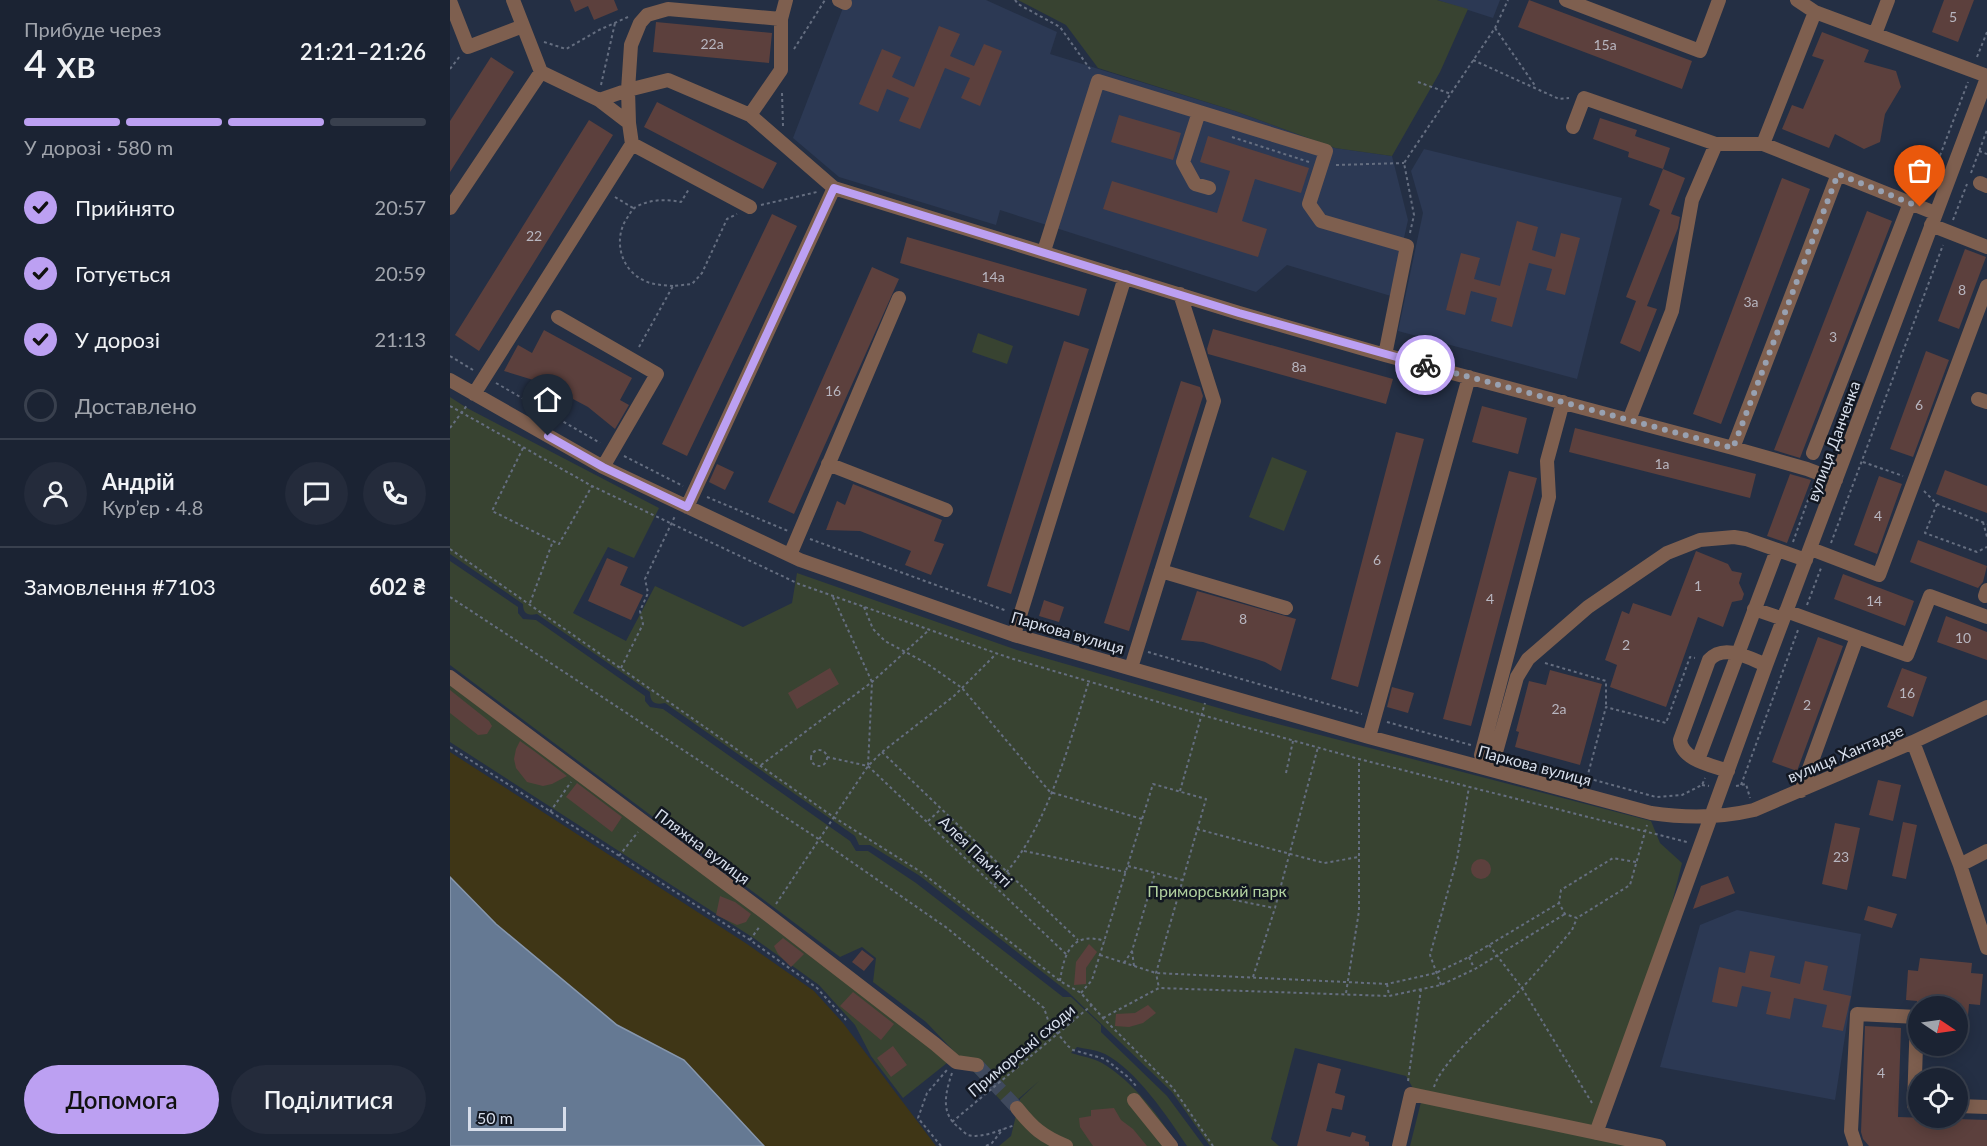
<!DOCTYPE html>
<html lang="uk">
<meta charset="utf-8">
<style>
:root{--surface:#1b2333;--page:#242b3b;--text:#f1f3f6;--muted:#a0a4ac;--line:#39404e;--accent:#bca0f2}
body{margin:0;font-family:Lato,sans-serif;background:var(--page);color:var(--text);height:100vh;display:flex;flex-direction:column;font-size:22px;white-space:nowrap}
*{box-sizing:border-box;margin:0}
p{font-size:20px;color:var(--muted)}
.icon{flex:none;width:33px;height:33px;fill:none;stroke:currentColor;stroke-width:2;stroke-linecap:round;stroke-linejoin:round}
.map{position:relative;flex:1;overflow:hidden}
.panel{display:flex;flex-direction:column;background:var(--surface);width:450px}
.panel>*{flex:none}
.needle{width:39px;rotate:103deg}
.fabs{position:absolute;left:1458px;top:996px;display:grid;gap:12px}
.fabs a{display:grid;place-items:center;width:60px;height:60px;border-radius:50%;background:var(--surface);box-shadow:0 3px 15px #0003,0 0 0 2px var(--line);font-size:30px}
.scale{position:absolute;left:18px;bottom:15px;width:98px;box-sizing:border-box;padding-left:6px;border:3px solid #d7deeb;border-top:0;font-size:16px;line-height:21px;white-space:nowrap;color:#d7deeb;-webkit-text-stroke:4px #121721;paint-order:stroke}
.pin{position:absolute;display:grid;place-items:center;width:51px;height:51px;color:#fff;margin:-62px -26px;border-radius:50% 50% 50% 0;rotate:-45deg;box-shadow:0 0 6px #0007}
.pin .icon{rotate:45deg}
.courier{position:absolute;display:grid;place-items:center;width:60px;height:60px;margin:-30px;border:4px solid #bca0f2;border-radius:50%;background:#fff;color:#222;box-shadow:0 2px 8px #0007}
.head em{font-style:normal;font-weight:600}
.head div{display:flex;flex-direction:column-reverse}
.head{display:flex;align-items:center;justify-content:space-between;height:102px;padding:0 24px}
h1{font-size:39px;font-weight:600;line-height:45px}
.bar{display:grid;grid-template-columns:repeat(4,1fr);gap:9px 6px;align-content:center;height:72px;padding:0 24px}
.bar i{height:8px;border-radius:4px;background:var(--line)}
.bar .active{background:var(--accent)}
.bar p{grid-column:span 4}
.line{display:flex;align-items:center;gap:15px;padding:0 24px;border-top:2px solid var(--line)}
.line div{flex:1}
.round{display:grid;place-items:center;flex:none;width:63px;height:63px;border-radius:32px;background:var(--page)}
ol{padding:0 24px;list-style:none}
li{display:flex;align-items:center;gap:18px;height:66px}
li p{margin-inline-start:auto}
li .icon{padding:6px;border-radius:50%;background:var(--accent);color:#111;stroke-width:4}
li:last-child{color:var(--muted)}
li i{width:33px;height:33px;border:3px solid var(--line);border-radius:50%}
.cta{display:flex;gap:12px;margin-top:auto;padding:12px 24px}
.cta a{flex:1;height:69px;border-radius:36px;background:var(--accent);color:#111;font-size:24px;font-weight:600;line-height:69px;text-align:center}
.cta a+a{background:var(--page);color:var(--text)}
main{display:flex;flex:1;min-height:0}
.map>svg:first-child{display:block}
</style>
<main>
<section class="panel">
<div class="head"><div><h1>4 хв</h1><p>Прибуде через</p></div><em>21:21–21:26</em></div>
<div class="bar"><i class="active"></i><i class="active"></i><i class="active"></i><i></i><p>У дорозі · 580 m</p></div>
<ol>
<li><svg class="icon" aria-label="check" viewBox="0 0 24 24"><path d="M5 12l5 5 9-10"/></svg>Прийнято<p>20:57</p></li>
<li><svg class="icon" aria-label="check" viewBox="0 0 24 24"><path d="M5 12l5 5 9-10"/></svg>Готується<p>20:59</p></li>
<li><svg class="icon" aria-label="check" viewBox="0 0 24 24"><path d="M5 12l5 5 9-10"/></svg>У дорозі<p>21:13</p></li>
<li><i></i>Доставлено</li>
</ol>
<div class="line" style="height:108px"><a class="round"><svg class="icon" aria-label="person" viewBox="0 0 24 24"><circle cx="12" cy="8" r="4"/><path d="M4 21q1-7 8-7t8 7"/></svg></a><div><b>Андрій</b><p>Кур’єр · 4.8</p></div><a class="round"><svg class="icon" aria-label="chat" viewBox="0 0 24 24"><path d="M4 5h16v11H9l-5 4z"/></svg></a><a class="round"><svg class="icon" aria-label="phone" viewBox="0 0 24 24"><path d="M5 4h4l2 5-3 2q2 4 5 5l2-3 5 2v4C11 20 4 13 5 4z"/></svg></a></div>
<div class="line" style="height:78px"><div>Замовлення #7103</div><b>602 ₴</b></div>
<div class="cta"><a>Допомога</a><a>Поділитися</a></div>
</section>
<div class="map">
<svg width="1537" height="1146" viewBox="0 0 1537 1146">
<rect width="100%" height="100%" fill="#242f44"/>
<!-- built -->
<path fill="#2c3954" d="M396 0H536L607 32 600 54 785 111 885 148 942 156 958 220 941 296 837 265 806 292 550 210 546 225 389 177 343 138Z
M987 0H1050L1043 18Z
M974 149 1172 198 1127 379 948 331 973 213 961 171Z
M1287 910 1411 934 1385 1100 1210 1067 1250 925Z"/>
<!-- green -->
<path fill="#384331" d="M568 0H987L1018 9 990 72 942 156 885 148 785 111 648 68 616 25Z
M528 333 563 346 557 364 522 352Z
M0 397 17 408 209 508 184 558 158 547 123 613 176 641 205 586 293 627 342 603 347 573 567 650 793 715 1201 821 1210 843 1232 863 1222 903 1228 906 1143 1128 964 1090 956 1076 845 1048 821 1139 829 1146H760L722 1092 618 992 470 876 420 845H409L405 836 215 703C205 705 200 703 200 692L87 614C78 616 73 614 73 604L0 554Z
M822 457 857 471 834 531 799 517Z
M0 561 68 607V613L73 619 86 620 195 696V701L200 707 213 709 400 841 406 851H418L466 883 613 997H621L651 1025V1032L717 1096 754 1146H737C717 1116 687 1071 655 1054 647 1050 636 1049 627 1047L621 1053C631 1056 643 1058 652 1063 684 1082 709 1116 728 1146H549L561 1136 570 1099 589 1081 558 1108 476 1022 423 982 426 958 412 947 390 957 0 665Z
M0 682 482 1048 497 1063 453 1098 421 1056 405 1025 369 985 305 939 0 742Z
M971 1102 1179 1146H960Z"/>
<!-- sand -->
<path fill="#3f3616" d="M0 752 297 944 364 991 393 1023 486 1146H314L234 1060 167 1025 46 924 0 877Z"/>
<!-- water -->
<path fill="#657993" stroke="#8797ad" stroke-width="1.5" d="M0 877 46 924 167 1025 234 1060 314 1146H0Z"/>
<!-- building -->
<path fill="#5c403d" d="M120 0H164L168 10 144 20 138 6 125 12Z
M1079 0 1242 61 1232 89 1068 27Z
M1494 0H1524L1508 42 1482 32Z
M206 22 322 33 319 63 203 52Z
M489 26 510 34 500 56 524 66 534 44 552 51 530 106 511 98 520 78 495 68 470 129 449 121 459 98 437 89 428 112 409 104 432 49 451 57 442 77 464 87Z
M1372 32 1419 50 1414 62 1446 71 1451 87 1435 114 1430 142 1414 149 1385 134 1379 148 1332 129 1342 105 1353 109 1374 60 1362 56Z
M41 57 64 72 0 172V121Z
M207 102 327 163 313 189 194 127Z
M669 115 731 133 723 160 661 142Z
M1150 118 1187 130 1185 136 1220 148 1213 169 1178 157 1179 152 1143 139Z
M139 120 163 135 29 351 5 335Z
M758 136 859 168 851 193 805 179 792 221 817 229 808 257 653 209 662 181 767 213 780 171 750 162Z
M1213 169 1235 178 1221 214 1230 217 1228 228 1197 306 1207 309 1190 352 1170 343 1186 301 1176 297 1210 210 1199 205Z
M1332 178 1360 189 1271 424 1243 414Z
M1417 211 1442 221 1350 458 1324 450Z
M322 214 347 226 237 456 212 444Z
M1067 221 1088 227 1082 250 1105 257 1111 233 1130 238 1115 295 1096 290 1102 269 1079 263 1062 327 1041 321 1047 298 1021 291 1015 315 996 310 1011 253 1030 258 1024 279 1050 286Z
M457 237 637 289 629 316 450 263Z
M1515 249 1536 257 1509 329 1488 321Z
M422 267 449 279 344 514 318 502Z
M763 329 943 379 936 404 758 354 757 349Z
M94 330 182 378 170 400 179 405 165 429 138 407 93 383 54 371 68 345 82 353Z
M614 341 639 349 561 594 537 586Z
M1476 351 1499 360 1463 457 1440 449Z
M731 381 750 387 753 396 679 631 654 623Z
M1032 406 1077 418 1068 454 1022 442Z
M1125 428 1306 474 1300 498 1119 452Z
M946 432 974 439 908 687 881 679Z
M267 464 284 472 275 490 259 482Z
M1495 470 1537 486V513L1486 494Z
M1059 471 1087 478 1021 726 993 719Z
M1340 474 1361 480 1337 543 1317 536Z
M1429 476 1452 484 1427 554 1404 545Z
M403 484 492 520 484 541 494 544 481 575 455 565 461 551 410 531 376 530 387 501 395 505Z
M1468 540 1537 566 1533 582 1528 588 1460 562Z
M1246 551 1278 564 1282 571 1292 573 1289 583 1294 594 1292 600 1282 602 1273 627 1248 617 1216 707 1160 687 1167 665 1155 660 1172 611 1179 614 1183 603 1221 616Z
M157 558 178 567 170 585 193 595 181 620 138 601Z
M1393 574 1464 601 1455 626 1384 599Z
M747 591 846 619 831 671 815 662 753 642 731 640Z
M594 600 614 607 609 622 589 616Z
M1496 616 1537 632V660L1487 642Z
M1368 637 1393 646 1347 771 1322 762Z
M380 668 389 684 347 709 338 693Z
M1452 668 1477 677 1463 717 1437 707Z
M1100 670 1152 684 1130 765 1065 747 1069 732 1066 731 1079 681 1096 685Z
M942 687 964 693 958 713 937 707Z
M0 690 39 721 42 726 37 734 28 735 0 713Z
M70 741 84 751 117 776 102 784 93 786 77 782 66 768 64 759 66 749Z
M1428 780 1451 785 1443 821 1419 815Z
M127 783 172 817 162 832 116 797Z
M1453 822 1467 825 1456 879 1442 876Z
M1385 823 1410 828 1397 890 1372 884Z
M1021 869a10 10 0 1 1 20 0a10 10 0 1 1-20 0Z
M1278 876 1285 893 1243 909 1251 886Z
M270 896 285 902 301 914 296 922 287 925 266 915Z
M1418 906 1447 914 1442 928 1414 920Z
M333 938 354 954 341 967 328 954 324 946Z
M639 944 647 952 636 968V984L624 985 626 962Z
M412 950 424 959 414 971 402 962Z
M1300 951 1325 956 1320 977 1350 984 1355 961 1378 966 1373 990 1401 996 1393 1031 1372 1027 1377 1005 1344 998 1340 1019 1316 1014 1321 992 1292 986 1287 1007 1262 1002 1269 967 1295 973Z
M1470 958 1522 963 1521 973 1533 974 1530 1005 1519 1004 1518 1016 1508 1015V1006H1467V1001L1456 1000 1458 970 1468 971Z
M403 992 444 1024 431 1040 390 1006Z
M698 1005 706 1013 693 1023 679 1027 665 1026 666 1014 685 1013Z
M1415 1026 1451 1028 1448 1117 1537 1120V1146H1419L1413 1139 1411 1132Z
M443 1046 457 1065 441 1077 427 1058Z
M868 1063 891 1069 885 1093 895 1096 892 1110 882 1108 876 1131 900 1137 902 1132 916 1136 915 1141 919 1142V1146H847Z
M664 1108 671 1120 683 1129 697 1146H643L630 1127 629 1118 641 1116V1110Z"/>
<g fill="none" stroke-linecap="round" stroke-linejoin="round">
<!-- minor-tunnel -->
<path stroke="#3f495d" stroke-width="14" stroke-dasharray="14 7" stroke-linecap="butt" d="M527 1065 567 1108"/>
<!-- path -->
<path stroke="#656e80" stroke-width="2" stroke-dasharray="3 3" stroke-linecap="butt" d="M565 0 568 4 610 27 640 69
M1045 28 1086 87
M94 42 116 49 149 30 178 17
M344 49 375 0
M1527 57 1537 32
M1023 60 1109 99 1119 98
M0 69 10 56
M968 82 1001 94
M151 85 165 23
M332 93 333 126
M782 137 859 162
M1529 151 1537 154
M886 165 954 163
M1521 173 1537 130
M1475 195 1518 82
M165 197 183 208
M311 205 367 192
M1503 220 1517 184
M960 233 964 215 954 163 1045 28 1058 0
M223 286C213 285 203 285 195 281 170 270 163 239 177 218 180 214 182 209 186 207 200 199 216 199 231 202L239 189
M189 347 223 286 242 284 252 273 277 219 287 214
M0 356 23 370
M46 383 150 443
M0 406 142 486 349 584 560 658 752 715 909 759 1237 842
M0 428 18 404
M73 448 42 511 109 544 142 486
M174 456 233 486
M1413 462 1453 476
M1474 491 1487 504 1537 524
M257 497 338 531
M1487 504 1475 533 1527 552 1537 547
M1533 522 1537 537
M360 539 557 611
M1343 542 1363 486
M1381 543 1493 245
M0 549 385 818 471 872 610 981 631 993 653 1018 723 1088 763 1146
M0 597 370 840 497 928 594 1008 599 1023 618 1046 623 1050 655 1059 678 1077 687 1087
M383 597 422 682 418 766
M80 603 103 541
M1357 605 1371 568
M414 607 423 629 435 641 476 663 512 688 600 792 692 819
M583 619 675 646
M698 652 912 714
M1095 663 1156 681V707
M171 668 193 624 190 611 198 593 195 579 225 516
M937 722 1021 745
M0 747 300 940 367 988 396 1020
M361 758a8 8 0 1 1 16 0a8 8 0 1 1-16 0Z
M432 752 628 940
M1057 756 1206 797 1232 795 1252 785 1255 778
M377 757 418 766
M311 765 422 682 479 630
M418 766 616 954
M836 773 843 741
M1137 778 1156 707 1216 723 1240 657 1245 658
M1252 785 1259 786
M1291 785 1348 630
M1286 786 1296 784 1300 798
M730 791 755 703
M100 812 121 782
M478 821 491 809
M747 829 874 863 909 857
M574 851 676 872
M169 856 188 832
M1186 862 1163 858 1111 890 1109 903 1115 914 1127 918 1180 885 1197 825
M678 866 732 880
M544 885C595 838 618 747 639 681
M730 889 824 908
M326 904 418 766 432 752 504 696 546 654
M300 940 310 926
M1039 945 1072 988 1142 1103
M682 951 684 966
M650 955 706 973 937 984 986 973 1019 957 1109 903
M1019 957 1024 968
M674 963 682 951 705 873
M803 977 825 908 868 747
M610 981C614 953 622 931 655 941
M937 984 939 995
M991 985 980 955 1007 859 1019 787
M631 993 642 980 703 784 756 799 706 973 709 988
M896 993 909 911V760
M653 1018 709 988 939 996 991 985 1025 969 1115 914
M502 1073C496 1091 490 1112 507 1126 510 1128 514 1133 518 1135 532 1139 552 1129 565 1125
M958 1081 971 989
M984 1087C992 1060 1049 1012 1070 990 1088 971 1105 950 1122 930L1127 918
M502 1122 642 1005
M491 1146 468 1118 477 1093 497 1070
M536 1146 542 1143 553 1129"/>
<!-- minor -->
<path stroke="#7e5f4f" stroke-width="14" d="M63 0 91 72
M389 0 395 3
M1116 0 1250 51 1269 0
M1347 0 1365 12 1537 76
M0 1 18 47 73 26
M331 19 336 0
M1425 34 1438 0
M149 100 178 90 181 45 190 23 197 15 218 9 331 19V70L300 115
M749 112 733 162 745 184 759 188
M179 123 178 90 218 80 300 115 384 188 789 313 935 355 1283 448 1357 469 1386 480
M1123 127 1134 98 1266 144H1313L1485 213
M1313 144 1365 12
M1530 183 1537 186
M0 208 91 72 149 100 179 123 182 144
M1481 225 1537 247
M594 251 648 81 876 151 859 204 871 221 957 246 935 355
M108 317 207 374 153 467
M0 380 153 467 350 560 564 635 919 737 1201 813C1235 818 1270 818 1304 810L1463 742 1537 707
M24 394 182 144 300 207
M1528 399 1537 402
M1179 420 1222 311 1242 200 1266 144
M1283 448 1388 174
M1363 453 1460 203
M378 464 496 510
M237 507 384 188
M1361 549 1429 575 1537 286
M340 555 449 298
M711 571 836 608
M1535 596 1537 590
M1304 609 1333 619
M1336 611 1457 655 1480 596 1537 617
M564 635 675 277
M681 668 764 401 730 294
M0 677 318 915 485 1044 506 1062 527 1065
M919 737 1019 377
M1463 742 1510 865 1537 948
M1033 749 1046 752 1067 677 1078 659 1138 607 1217 553 1250 540 1284 537 1296 539 1356 560
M1031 755 1099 497 1097 461 1113 402
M1248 760 1327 550
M1278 771C1261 765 1232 760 1230 740L1259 660C1274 643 1299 658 1316 665
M1351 791 1407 637
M1510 865 1537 851
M684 1100 721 1146
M1508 1106 1537 1107
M567 1108C583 1128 592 1136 616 1146
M1146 1133 1316 665 1537 78
M949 1146 961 1094 1209 1146
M1406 1146 1401 1131 1407 1014 1467 1017 1464 1105H1468"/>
</g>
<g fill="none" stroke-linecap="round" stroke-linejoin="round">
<!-- done -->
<path stroke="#98a1b1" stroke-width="6" stroke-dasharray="0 10.8" d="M975 365 1283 448 1388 174 1470 207"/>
<!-- route -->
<path stroke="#bca0f2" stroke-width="8" d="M98 436 153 467 237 507 384 188 789 313 975 365"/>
</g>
<g text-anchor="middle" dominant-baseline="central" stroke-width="5" stroke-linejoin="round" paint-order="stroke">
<!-- number labels -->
<g font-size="14" fill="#b8b6c0">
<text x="1503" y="16">5</text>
<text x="262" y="43">22а</text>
<text x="1155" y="44">15а</text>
<text x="84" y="235">22</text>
<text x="543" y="276">14а</text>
<text x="1512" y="289">8</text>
<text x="1301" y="301">3а</text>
<text x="1383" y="336">3</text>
<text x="849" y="366">8а</text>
<text x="383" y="390">16</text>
<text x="1469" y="404">6</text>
<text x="1212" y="463">1а</text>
<text x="1428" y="515">4</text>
<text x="927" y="559">6</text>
<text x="1248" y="585">1</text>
<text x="1040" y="598">4</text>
<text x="1424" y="600">14</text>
<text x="793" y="618">8</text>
<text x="1513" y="637">10</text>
<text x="1176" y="644">2</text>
<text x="1457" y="692">16</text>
<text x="1357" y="704">2</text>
<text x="1109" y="708">2а</text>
<text x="1391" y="856">23</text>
<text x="1431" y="1072">4</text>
</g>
<!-- street labels -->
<g font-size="16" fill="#d7deeb" stroke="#121721">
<text transform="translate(1383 441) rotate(-70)">вулиця Данченка</text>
<text transform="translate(618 632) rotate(16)">Паркова вулиця</text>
<text transform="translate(1395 753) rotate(-23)">вулиця Хантадзе</text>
<text transform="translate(1085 765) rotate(15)">Паркова вулиця</text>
<text transform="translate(253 846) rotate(37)">Пляжна вулиця</text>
<text transform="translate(526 851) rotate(44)">Алея Пам'яті</text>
<text transform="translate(571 1050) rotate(-40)">Приморські сходи</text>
</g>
<!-- park labels -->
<g font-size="16" fill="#b1d19f" stroke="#121721">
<text x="767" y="890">Приморський парк</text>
</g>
</g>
</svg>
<div class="fabs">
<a><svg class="needle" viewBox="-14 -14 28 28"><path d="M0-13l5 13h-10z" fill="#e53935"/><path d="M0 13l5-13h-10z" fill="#a0a4ac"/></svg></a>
<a><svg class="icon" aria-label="locate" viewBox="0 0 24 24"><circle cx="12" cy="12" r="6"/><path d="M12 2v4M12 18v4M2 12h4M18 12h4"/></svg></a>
</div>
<div class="scale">50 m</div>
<div class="pin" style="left:1470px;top:207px;background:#ea580c"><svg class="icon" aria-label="bag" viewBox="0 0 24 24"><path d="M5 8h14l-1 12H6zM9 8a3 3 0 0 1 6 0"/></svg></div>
<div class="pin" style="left:98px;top:436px;background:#1f2937"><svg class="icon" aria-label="home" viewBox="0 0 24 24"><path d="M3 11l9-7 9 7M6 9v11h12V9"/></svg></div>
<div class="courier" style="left:975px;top:365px"><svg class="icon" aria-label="bike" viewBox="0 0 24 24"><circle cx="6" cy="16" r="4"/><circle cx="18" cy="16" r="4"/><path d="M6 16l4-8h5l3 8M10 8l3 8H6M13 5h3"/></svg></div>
</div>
</main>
